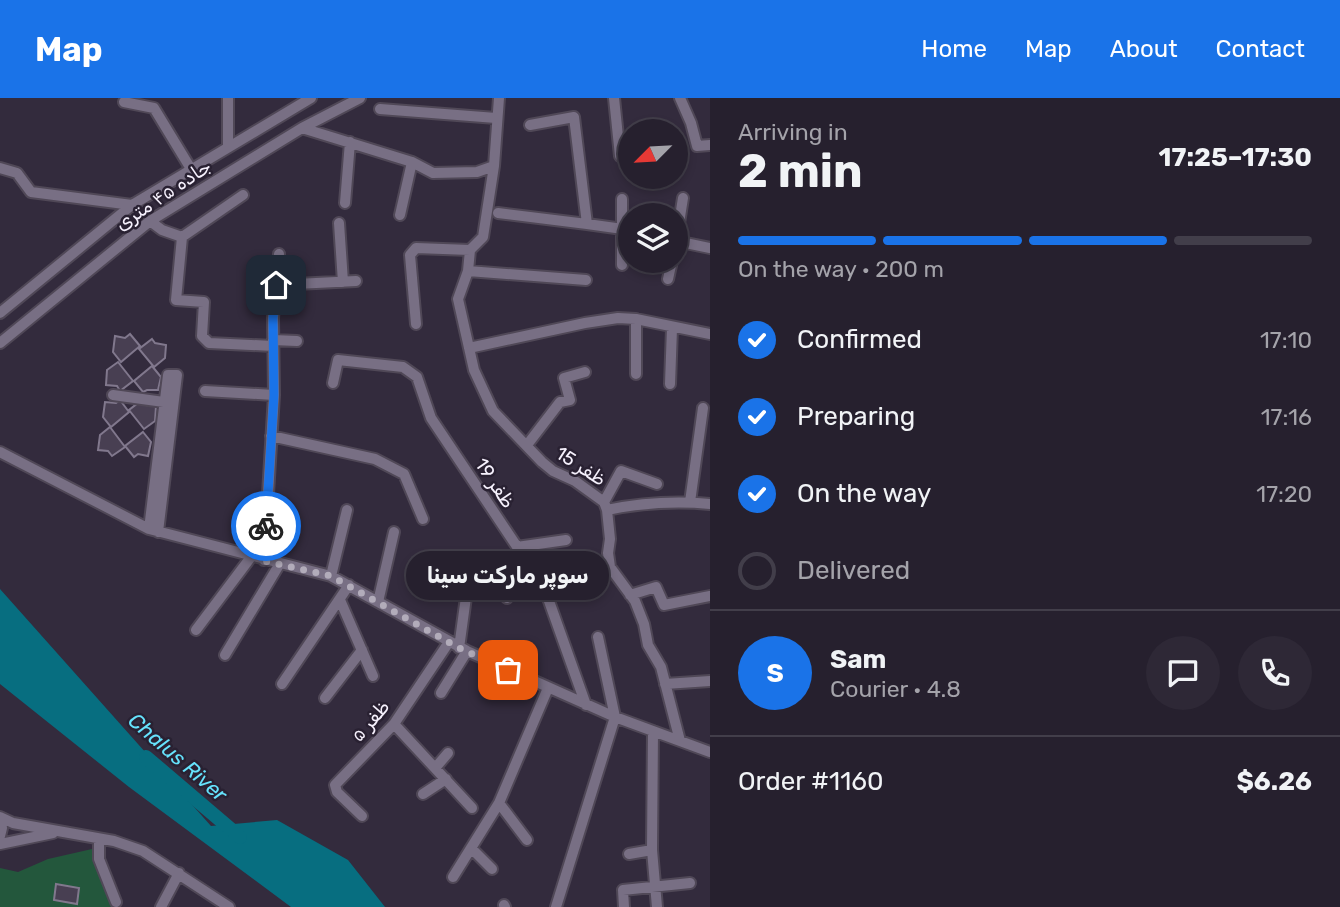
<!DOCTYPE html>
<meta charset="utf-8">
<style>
:root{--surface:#26202e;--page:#2e2836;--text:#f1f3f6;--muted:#a4a3aa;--line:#423e4a;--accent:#1a73e8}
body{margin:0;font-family:Rubik,Cairo,sans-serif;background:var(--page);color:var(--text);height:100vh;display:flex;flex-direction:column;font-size:26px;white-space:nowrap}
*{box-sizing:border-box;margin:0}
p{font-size:23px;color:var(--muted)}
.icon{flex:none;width:38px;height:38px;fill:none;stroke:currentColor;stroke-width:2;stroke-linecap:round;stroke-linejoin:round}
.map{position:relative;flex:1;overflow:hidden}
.drawer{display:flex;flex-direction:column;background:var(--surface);width:630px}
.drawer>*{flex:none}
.needle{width:46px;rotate:246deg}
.controls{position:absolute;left:618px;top:21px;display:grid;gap:14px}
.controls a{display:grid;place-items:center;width:70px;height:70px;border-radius:50%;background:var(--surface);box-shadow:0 4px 10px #0003,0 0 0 2px var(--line);font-size:35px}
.pin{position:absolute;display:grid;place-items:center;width:60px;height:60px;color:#fff;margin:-30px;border-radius:14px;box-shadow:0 4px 10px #0006}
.courier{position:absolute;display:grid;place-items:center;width:70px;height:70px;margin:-35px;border:5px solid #1a73e8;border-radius:50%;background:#fff;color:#222;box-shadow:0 2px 9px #0007}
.bubble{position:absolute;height:49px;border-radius:24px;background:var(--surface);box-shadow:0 4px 10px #0003,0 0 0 2px var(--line);font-size:23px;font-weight:700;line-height:49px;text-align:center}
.headline em{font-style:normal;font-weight:700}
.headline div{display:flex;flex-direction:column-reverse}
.headline{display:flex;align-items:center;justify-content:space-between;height:119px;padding:0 28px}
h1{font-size:46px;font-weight:700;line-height:52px}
.bar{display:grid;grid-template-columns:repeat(4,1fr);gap:10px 7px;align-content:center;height:84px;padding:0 28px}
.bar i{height:9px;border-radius:5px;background:var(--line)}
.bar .on{background:var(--accent)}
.bar p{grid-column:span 4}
.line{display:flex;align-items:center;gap:18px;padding:0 28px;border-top:2px solid var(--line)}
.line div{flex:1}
.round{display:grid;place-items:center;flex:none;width:74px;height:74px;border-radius:37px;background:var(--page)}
ol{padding:0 28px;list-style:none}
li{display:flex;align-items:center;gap:21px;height:77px}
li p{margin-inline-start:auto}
li .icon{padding:7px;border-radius:50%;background:var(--accent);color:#fff;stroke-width:4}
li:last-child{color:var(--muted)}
li i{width:38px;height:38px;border:4px solid var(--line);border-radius:50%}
header{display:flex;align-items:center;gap:42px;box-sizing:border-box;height:98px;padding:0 35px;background:var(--accent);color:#fff}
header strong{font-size:33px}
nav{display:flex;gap:38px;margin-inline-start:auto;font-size:24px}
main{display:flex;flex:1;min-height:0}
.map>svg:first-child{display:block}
</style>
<header>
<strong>Map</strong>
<nav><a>Home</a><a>Map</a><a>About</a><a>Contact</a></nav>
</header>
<main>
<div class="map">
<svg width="710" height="809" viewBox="0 0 710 809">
<rect width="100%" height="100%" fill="#332b3d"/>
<!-- green -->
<path fill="#23573c" d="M92 751 97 773 115 809H0V770L18 774 48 761Z"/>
<!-- water -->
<path fill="#076e80" d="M0 491 211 728 277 722 348 762 385 809H291L129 689 0 586Z"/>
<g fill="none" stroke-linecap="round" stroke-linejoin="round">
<!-- river -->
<path stroke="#076e80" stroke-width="14" d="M146 659 240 739"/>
</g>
<!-- building -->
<path fill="#483f52" stroke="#81788d" stroke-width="2" d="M130 236 140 248 121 264 113 254 115 238 125 240Z
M152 241 155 245 166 247 165 260 154 269 139 251Z
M118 264 133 283 120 293 117 288 106 287 107 272Z
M152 268 161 279 158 292H147L143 294 134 283Z
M120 302 129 314 111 329 103 319 105 304 116 305Z
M142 302 146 307 156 308 155 323 144 331 129 312Z
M110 329 125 349 112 358 108 353 98 352 100 337Z
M143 334 151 344 148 358 138 356 134 359 125 348Z
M56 786 79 790 77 806 54 802Z"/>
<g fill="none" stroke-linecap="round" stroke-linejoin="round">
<defs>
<path id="minor" d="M228 0V49
M499 0 494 68 483 139 470 152 468 173 458 201 474 272 493 313 542 364 553 373 575 383 604 404 607 412 610 441 608 455 610 469 635 503 644 526 648 547 661 569 680 643
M614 0 620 58
M680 0 691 25 697 48 710 47
M124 4 154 10 191 71
M380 11 496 20
M530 27 574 19 587 126 630 132
M302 30 412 64 433 75 477 74 494 68
M0 70 17 75 31 94 132 107
M243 97 182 139 176 202 204 204 202 238 209 245 273 248
M345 105 350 44
M498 115 587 126
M400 117 412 64
M150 123 162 132 182 139
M339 125 343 184
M676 143 710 150
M676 144 683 100
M622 167V101
M468 173 586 182
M668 181 672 163
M276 187 279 156
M0 215 132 107 311 0
M636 221V276
M416 226 410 157 416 150 470 152
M273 242 297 243
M0 245 150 123 302 30 360 0
M469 250 585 225 618 220 636 221 710 236
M333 285 338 262 403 269 417 279 431 320 544 489 586 607
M670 286 672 230
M205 293 274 297
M113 297 171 305
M271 338 375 361 404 376 423 421
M527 347 560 304 570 302 564 280 585 274
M0 354 149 431 331 478 467 553 615 619 710 654
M604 404 621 373 657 386
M690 404 703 310
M607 412C641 405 676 403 710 406
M149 431 168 277H177L158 434
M517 449 566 442
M264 462 274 297 273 220 276 187 356 183
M331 478 347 412
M544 489 588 479
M630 497 656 489 664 507 710 498
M507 500 505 489 536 477
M340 502 373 578
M378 504 394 434
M196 532 251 459
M459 550 470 470
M225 557 279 467
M282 586 349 487
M665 586 710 583
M441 595 467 553
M325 600 362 552
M394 626 472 710
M653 633 652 752 657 809
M436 669 448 655
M423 696 446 681
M499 705 527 742
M362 718 337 694 335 687 394 626 449 544
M0 719 13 725 114 743 143 753 229 809
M0 722 2 730 0 738
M99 741V761L116 804
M0 746 53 735
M472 751 492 771
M629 756 652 752
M453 779 499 705 548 590
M504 807 505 809
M161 809 179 775
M556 809 615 619 598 539
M624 809 623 792 690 785"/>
</defs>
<!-- minor casing -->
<use href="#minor" stroke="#504857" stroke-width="14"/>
<!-- minor -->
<use href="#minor" stroke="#786f84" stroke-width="10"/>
</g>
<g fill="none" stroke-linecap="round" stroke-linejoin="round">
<!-- done -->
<path stroke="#b2acba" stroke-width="7" stroke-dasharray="0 12.6" d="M266 428 264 463 331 478 459 550 508 572"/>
<!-- route -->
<path stroke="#1a73e8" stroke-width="9" d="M266 428 274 297 273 220 276 187"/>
</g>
<g text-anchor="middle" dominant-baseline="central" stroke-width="5" stroke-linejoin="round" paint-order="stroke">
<!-- street labels -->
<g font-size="19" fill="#f6f1fd" stroke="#292132">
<text transform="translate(163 97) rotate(-34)">جاده ۴۵ متری</text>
<text transform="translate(581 368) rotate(33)">ظفر 15</text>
<text transform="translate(495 385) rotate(56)">ظفر 19</text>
<text transform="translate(370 623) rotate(-49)">ظفر ۵</text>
</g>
<!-- water labels -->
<g font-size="21" font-style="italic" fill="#66e3fd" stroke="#292132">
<text transform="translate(178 659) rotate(41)">Chalus River</text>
</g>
</g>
</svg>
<div class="controls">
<a><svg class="needle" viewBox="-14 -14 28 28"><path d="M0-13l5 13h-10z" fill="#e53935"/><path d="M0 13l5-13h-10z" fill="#a4a3aa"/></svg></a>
<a><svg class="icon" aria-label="layers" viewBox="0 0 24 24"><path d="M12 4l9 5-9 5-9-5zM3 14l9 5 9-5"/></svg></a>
</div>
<div class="pin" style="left:508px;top:572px;background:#ea580c"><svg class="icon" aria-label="bag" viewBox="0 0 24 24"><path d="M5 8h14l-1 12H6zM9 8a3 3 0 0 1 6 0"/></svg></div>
<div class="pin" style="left:276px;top:187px;background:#1f2937"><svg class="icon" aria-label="home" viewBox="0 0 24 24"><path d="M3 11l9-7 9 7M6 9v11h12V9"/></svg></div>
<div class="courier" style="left:266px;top:428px"><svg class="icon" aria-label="bike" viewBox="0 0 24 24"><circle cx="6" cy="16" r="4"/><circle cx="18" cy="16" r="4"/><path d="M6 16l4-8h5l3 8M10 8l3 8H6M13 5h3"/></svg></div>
<div class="bubble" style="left:406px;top:453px;width:203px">سوپر مارکت سینا</div>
</div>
<section class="drawer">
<div class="headline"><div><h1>2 min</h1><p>Arriving in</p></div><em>17:25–17:30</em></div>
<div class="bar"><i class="on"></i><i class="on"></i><i class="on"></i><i></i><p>On the way · 200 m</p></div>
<ol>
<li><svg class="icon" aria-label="check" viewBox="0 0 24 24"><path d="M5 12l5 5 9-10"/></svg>Confirmed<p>17:10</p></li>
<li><svg class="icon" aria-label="check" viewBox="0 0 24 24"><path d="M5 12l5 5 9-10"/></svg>Preparing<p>17:16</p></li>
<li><svg class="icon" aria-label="check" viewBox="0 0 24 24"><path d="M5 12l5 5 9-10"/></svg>On the way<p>17:20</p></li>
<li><i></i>Delivered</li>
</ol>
<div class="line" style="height:126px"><b class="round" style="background:var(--accent);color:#fff">S</b><div><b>Sam</b><p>Courier · 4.8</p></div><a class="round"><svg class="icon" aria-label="chat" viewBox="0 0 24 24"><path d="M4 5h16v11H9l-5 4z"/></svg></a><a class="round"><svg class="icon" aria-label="phone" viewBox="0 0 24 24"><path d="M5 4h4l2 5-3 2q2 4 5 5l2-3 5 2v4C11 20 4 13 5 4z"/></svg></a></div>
<div class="line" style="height:91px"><div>Order #1160</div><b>$6.26</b></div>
</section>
</main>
